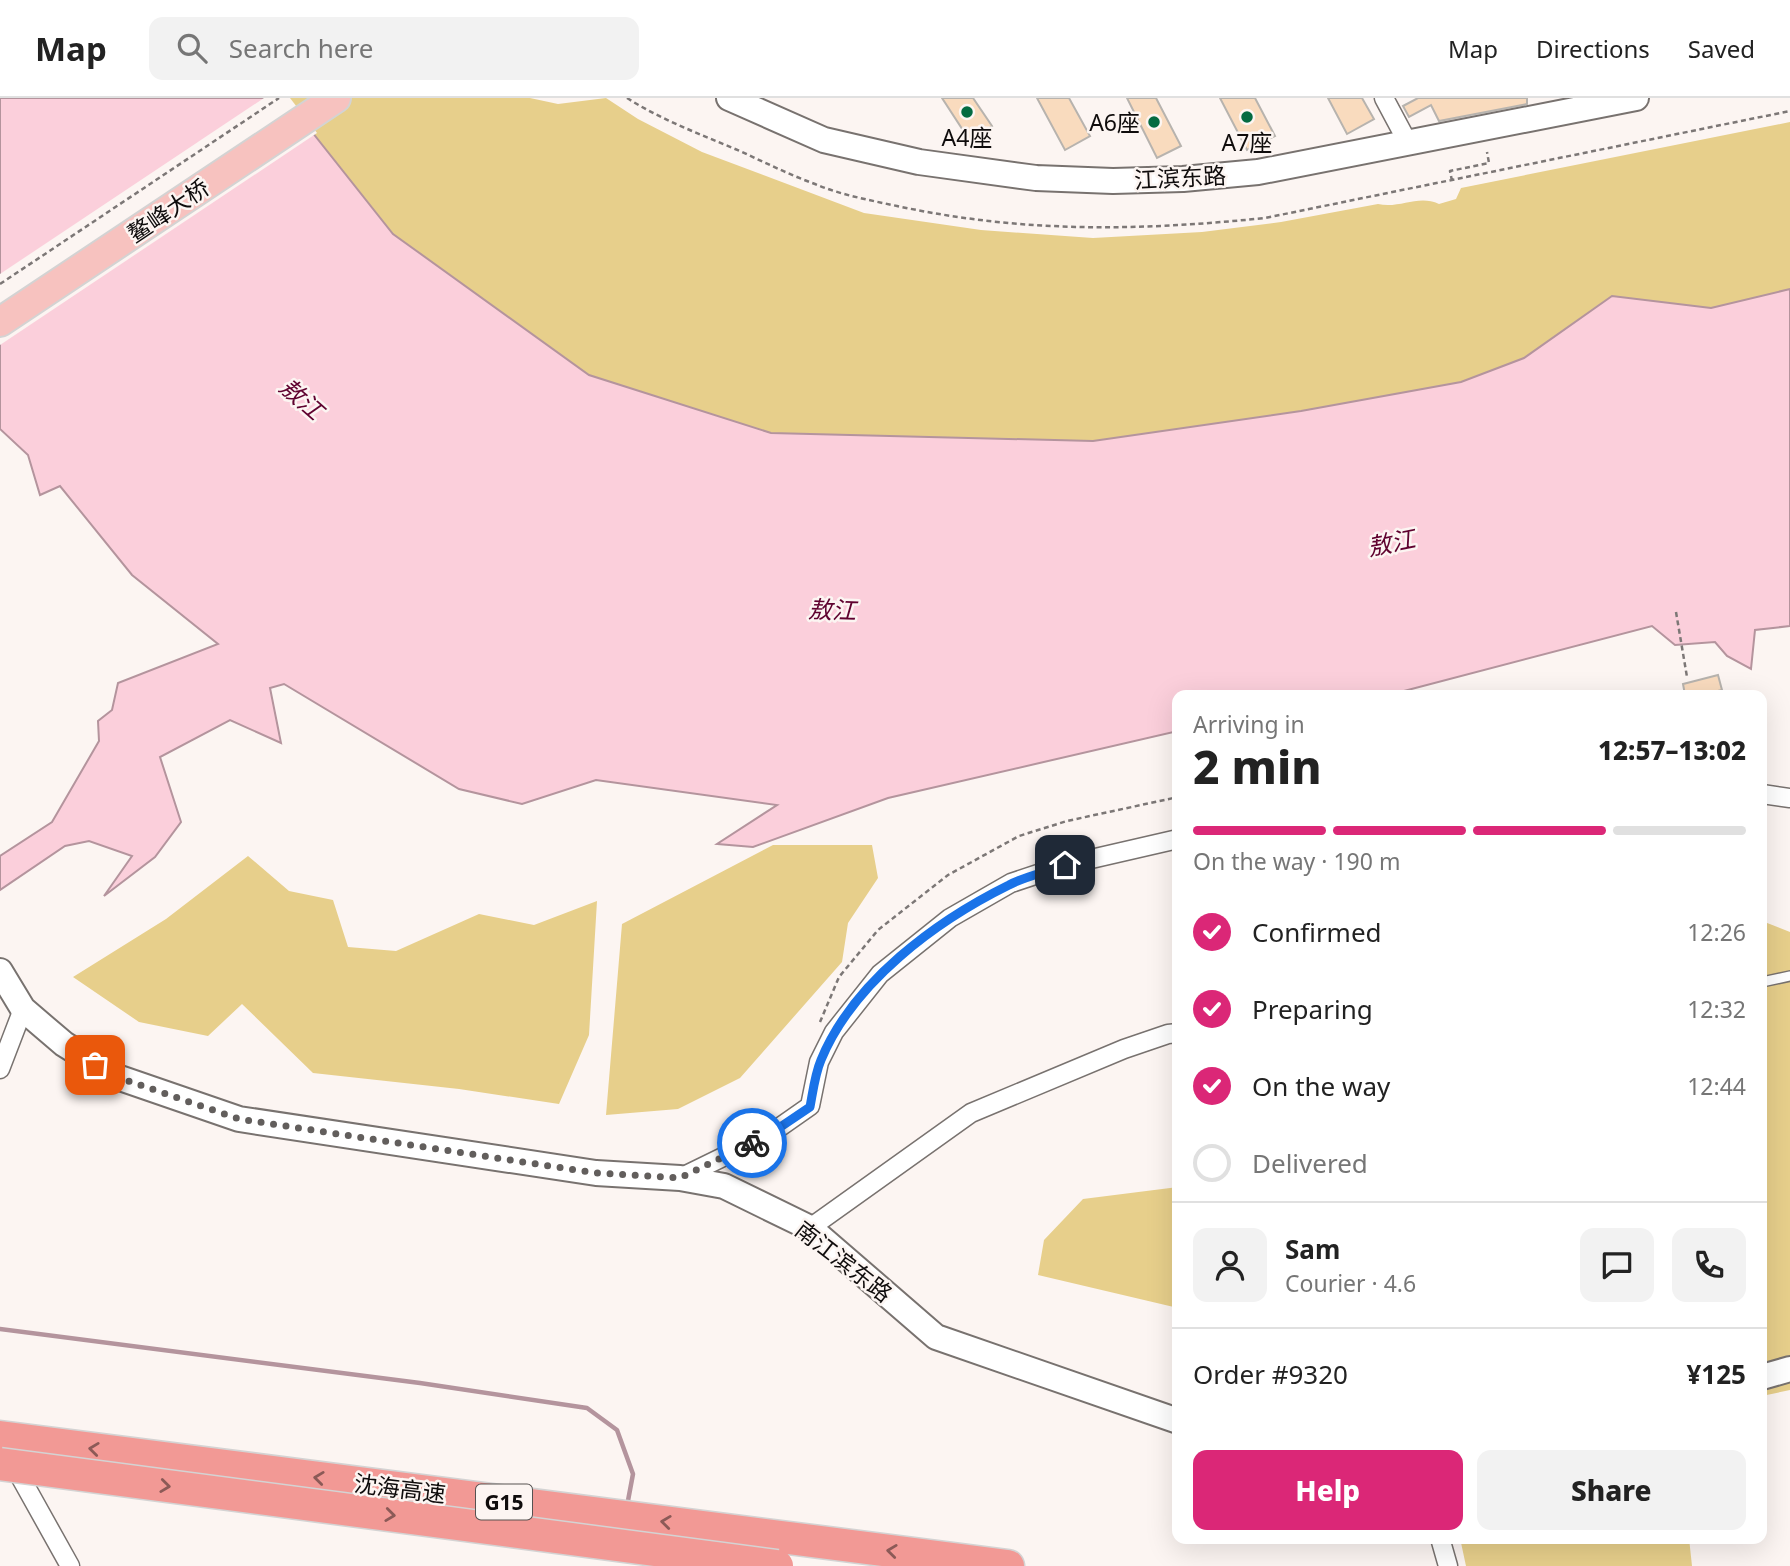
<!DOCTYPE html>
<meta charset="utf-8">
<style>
:root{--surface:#fff;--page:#f2f2f2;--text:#222;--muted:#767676;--line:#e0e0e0;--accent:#db2777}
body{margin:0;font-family:"Noto Sans","Noto Sans SC",sans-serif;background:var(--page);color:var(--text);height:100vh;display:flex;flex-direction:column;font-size:26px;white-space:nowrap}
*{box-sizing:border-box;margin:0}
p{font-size:23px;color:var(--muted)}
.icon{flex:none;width:38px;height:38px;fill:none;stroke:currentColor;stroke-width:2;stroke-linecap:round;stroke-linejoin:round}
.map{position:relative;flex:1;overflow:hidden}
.drawer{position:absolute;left:1172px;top:592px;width:595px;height:854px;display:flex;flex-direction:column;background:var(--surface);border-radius:14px;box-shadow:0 7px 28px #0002}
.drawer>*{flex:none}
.pin{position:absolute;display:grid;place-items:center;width:60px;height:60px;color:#fff;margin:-30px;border-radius:14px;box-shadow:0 4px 10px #0006}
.courier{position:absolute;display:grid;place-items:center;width:70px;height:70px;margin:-35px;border:5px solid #1a73e8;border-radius:50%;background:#fff;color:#222;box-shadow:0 2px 9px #0007}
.summary em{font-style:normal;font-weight:800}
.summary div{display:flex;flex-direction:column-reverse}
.summary{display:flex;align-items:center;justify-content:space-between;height:119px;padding:0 21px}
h1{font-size:46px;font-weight:800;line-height:52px}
.bar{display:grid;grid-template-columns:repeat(4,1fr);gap:10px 7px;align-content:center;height:84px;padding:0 21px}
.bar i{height:9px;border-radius:5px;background:var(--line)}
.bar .on{background:var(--accent)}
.bar p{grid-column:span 4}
.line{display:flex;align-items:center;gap:18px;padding:0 21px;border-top:2px solid var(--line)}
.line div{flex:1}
.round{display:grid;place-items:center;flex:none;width:74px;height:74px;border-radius:14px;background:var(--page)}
ol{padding:0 21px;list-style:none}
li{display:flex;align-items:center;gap:21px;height:77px}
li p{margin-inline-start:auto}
li .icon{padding:7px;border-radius:50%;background:var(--accent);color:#fff;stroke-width:4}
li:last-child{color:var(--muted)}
li i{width:38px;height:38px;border:4px solid var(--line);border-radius:50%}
.cta{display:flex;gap:14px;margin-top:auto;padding:14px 21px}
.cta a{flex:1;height:80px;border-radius:14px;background:var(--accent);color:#fff;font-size:28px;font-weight:800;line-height:80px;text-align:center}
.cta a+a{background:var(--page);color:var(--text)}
header{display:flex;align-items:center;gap:42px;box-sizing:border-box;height:98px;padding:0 35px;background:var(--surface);border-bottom:2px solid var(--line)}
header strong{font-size:33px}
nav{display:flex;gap:38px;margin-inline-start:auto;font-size:24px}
.search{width:490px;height:63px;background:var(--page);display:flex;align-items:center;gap:18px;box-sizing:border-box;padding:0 24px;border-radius:14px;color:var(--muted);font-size:26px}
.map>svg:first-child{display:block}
</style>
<header>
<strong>Map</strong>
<div class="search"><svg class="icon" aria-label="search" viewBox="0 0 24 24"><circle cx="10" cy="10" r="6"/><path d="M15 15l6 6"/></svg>Search here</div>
<nav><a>Map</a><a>Directions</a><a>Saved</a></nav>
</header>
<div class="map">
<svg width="1790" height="1468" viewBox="0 0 1790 1468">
<rect width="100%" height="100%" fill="#fcf5f2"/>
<!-- green -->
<path fill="#e7cf8b" d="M285 0H530L558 6 606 0 638 21 702 54 864 115 981 132 1093 140 1202 134 1281 124 1378 106C1400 111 1418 96 1439 106L1456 101 1461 90 1790 24V191L1711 210 1612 198 1524 260 1461 284 1301 313 1093 343 771 335 589 277 393 136Z
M773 747H872L878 780 848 825 842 864 740 980 678 1011 606 1017 622 826Z
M248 758 289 793 333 802 348 849 396 853 479 816 534 827 597 803 589 937 559 1006 459 991 313 975 242 906 208 938 139 924 73 879 166 821Z
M1762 823 1790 834V1292L1762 1298Z
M1178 1089V1210L1038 1177 1044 1142 1083 1101Z
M1460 1440H1689L1692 1468H1466Z"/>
<!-- water -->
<path fill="#fbcfdb" stroke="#b4949d" stroke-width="2" d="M0 0H285L393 136 589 277 771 335 1093 343 1301 313 1461 284 1524 260 1612 198 1711 210 1790 191V528L1755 532 1751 571 1727 558 1715 544 1675 547 1652 528 1404 593 1377 597H1178V633L888 700 753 749 717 746 777 707 596 682 522 706 459 691 284 586 270 590 281 645 230 622 160 659 181 724 155 759 104 798 132 758 89 743 65 748 0 792V758L52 724 99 643 98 623 112 612 118 585 218 546 132 477 60 388 40 397 28 357 0 331Z"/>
<!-- pier -->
<path fill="#fcf5f2" d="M264 0H290L317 35 0 247V176Z"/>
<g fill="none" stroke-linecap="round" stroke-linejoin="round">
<!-- stream -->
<path stroke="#b4949d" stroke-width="4.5" d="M0 1231 420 1285 587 1310 617 1332 633 1376 627 1408"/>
</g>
<!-- building -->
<path fill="#f9dbbe" stroke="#b7b3ae" stroke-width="2" d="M942 0H973L992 28 970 43Z
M1037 0H1069L1090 38 1065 52Z
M1127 0H1156L1181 48 1157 60Z
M1220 0H1255L1275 38 1247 52Z
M1328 0H1362L1374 21 1347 36Z
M1418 0H1527V6L1439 23 1431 7 1409 19 1403 8Z
M1718 577 1722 592 1701 597H1685L1683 586Z"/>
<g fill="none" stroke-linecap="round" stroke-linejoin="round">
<defs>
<path id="service" d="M1762 884 1790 878"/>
<path id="minor" d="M1384 0 1408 45
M1762 696 1790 700
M0 971 23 911
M680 1080 770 1036 810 1008 819 964 834 934 880 876 950 820 1011 785 1065 767 1178 741
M810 1130 971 1015 1124 951 1168 936 1178 935
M12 1364 70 1468
M1440 1440 1448 1468"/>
<path id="secondary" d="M729 0 824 42 919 64 1036 80 1113 83 1183 81 1258 74 1636 0
M0 873 23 911 64 946 117 979 239 1021 596 1075 680 1080 724 1088 810 1130 936 1239 1178 1323
M1762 1279 1790 1271"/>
<path id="primary" d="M0 224 336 0"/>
<path id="motorway" d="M0 1339 1008 1468"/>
</defs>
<!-- service casing -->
<use href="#service" stroke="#78726f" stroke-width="12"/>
<!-- minor casing -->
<use href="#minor" stroke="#78726f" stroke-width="21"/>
<!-- secondary casing -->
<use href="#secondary" stroke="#78726f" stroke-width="28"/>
<!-- primary casing -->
<use href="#primary" stroke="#d4d3d3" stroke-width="32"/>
<!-- motorway casing -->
<use href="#motorway" stroke="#d4d3d3" stroke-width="35"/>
<!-- path -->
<path stroke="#7c7776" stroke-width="2.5" stroke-dasharray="5 3.5" stroke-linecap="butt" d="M627 0C663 23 703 37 742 54 766 65 790 77 815 86 841 97 869 102 897 108 1023 135 1138 133 1265 120L1790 13
M1452 83 1450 73 1489 65 1487 54
M0 186 279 0
M1676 514 1687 579
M1671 597H1672
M820 924 839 879 878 832 948 777 1019 738 1067 723 1178 699"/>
<!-- service -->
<use href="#service" stroke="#fff" stroke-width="9"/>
<!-- minor -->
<use href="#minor" stroke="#fff" stroke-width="18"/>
<!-- secondary -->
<use href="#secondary" stroke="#fff" stroke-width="24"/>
<!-- primary -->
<use href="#primary" stroke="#f7c2bf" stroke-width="28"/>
<!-- motorway -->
<use href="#motorway" stroke="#f29995" stroke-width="32"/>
<defs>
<path id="motorway-bridge" d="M0 1366 777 1468"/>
</defs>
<!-- motorway-bridge casing -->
<use href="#motorway-bridge" stroke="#d4d3d3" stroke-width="35" stroke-linecap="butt"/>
<!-- motorway-bridge -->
<use href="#motorway-bridge" stroke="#f29995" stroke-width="32"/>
</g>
<!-- one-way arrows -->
<defs><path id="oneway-chevron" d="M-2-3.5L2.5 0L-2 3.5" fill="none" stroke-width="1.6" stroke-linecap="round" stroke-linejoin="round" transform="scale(1.75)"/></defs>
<g stroke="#8c5a57">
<use href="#oneway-chevron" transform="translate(94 1351) rotate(-173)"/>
<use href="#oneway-chevron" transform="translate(319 1380) rotate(-173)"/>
<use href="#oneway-chevron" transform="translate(165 1388) rotate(7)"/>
<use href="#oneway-chevron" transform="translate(390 1417) rotate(7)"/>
<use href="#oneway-chevron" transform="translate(666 1424) rotate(-173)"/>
<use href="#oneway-chevron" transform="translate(892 1453) rotate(-173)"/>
</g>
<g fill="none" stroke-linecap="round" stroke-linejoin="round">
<!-- done -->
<path stroke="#625e5c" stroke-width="7" stroke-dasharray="0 12.6" d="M95 967 117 979 239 1021 596 1075 680 1080 752 1045"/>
<!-- route -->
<path stroke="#1a73e8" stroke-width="9" d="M752 1045 770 1036 810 1009C813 993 815 976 821 962 853 884 936 823 1009 787 1026 778 1047 774 1065 767"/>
</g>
<!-- markers -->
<g fill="#046b41" stroke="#fcf5f2" stroke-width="2.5">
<circle cx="967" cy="14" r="7"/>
<circle cx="1247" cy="19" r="7"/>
<circle cx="1154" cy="24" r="7"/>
</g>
<g text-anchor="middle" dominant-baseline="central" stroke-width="5" stroke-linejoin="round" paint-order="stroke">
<!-- shield labels -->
<rect fill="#fcf5f2" stroke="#565251" stroke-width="2" x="476" y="1386.5" width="56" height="35" rx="5"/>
<g font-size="21" font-weight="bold" fill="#0f0c0c">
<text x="504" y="1404">G15</text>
</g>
<!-- poi labels -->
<g font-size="23" fill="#0f0c0c" stroke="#fcf5f2">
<text x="1140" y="24" text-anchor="end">A6座</text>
<text x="967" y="39">A4座</text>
<text x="1247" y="44">A7座</text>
</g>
<!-- street labels -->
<g font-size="23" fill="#0f0c0c" stroke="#fcf5f2">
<text transform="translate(1180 79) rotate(-3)">江滨东路</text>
<text transform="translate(168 112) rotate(-34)">鳌峰大桥</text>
<text transform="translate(844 1163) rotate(38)">南江滨东路</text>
<text transform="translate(400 1390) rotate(7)">沈海高速</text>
</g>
<!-- water labels -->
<g font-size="24" font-style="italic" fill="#5f022f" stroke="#fcf5f2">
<text transform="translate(302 300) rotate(41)">敖江</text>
<text transform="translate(1391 444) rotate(-11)">敖江</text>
<text transform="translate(832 511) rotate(2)">敖江</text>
</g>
</g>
</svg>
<div class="pin" style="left:95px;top:967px;background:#ea580c"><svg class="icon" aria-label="bag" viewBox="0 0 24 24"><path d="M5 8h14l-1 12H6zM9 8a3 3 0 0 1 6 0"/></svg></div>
<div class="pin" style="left:1065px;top:767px;background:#1f2937"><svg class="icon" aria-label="home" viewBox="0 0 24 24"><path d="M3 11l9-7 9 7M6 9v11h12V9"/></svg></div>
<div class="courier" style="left:752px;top:1045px"><svg class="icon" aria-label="bike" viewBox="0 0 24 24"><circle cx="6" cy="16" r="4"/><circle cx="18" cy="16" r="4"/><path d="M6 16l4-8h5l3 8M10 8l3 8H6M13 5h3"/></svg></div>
<section class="drawer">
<div class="summary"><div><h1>2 min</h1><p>Arriving in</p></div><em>12:57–13:02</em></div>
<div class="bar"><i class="on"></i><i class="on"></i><i class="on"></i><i></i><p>On the way · 190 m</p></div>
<ol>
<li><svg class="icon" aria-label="check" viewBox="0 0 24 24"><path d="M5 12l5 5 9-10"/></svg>Confirmed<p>12:26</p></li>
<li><svg class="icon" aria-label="check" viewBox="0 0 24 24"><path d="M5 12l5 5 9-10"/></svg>Preparing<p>12:32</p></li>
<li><svg class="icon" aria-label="check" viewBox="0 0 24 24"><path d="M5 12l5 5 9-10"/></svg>On the way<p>12:44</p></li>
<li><i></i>Delivered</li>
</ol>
<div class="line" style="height:126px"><a class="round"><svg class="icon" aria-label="person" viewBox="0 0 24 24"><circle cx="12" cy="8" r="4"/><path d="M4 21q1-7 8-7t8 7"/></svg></a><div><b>Sam</b><p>Courier · 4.6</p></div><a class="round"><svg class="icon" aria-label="chat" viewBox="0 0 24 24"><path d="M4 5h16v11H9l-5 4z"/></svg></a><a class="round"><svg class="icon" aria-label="phone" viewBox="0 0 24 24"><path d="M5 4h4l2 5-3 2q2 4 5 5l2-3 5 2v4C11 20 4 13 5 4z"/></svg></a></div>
<div class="line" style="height:91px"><div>Order #9320</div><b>¥125</b></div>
<div class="cta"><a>Help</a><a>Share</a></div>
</section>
</div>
